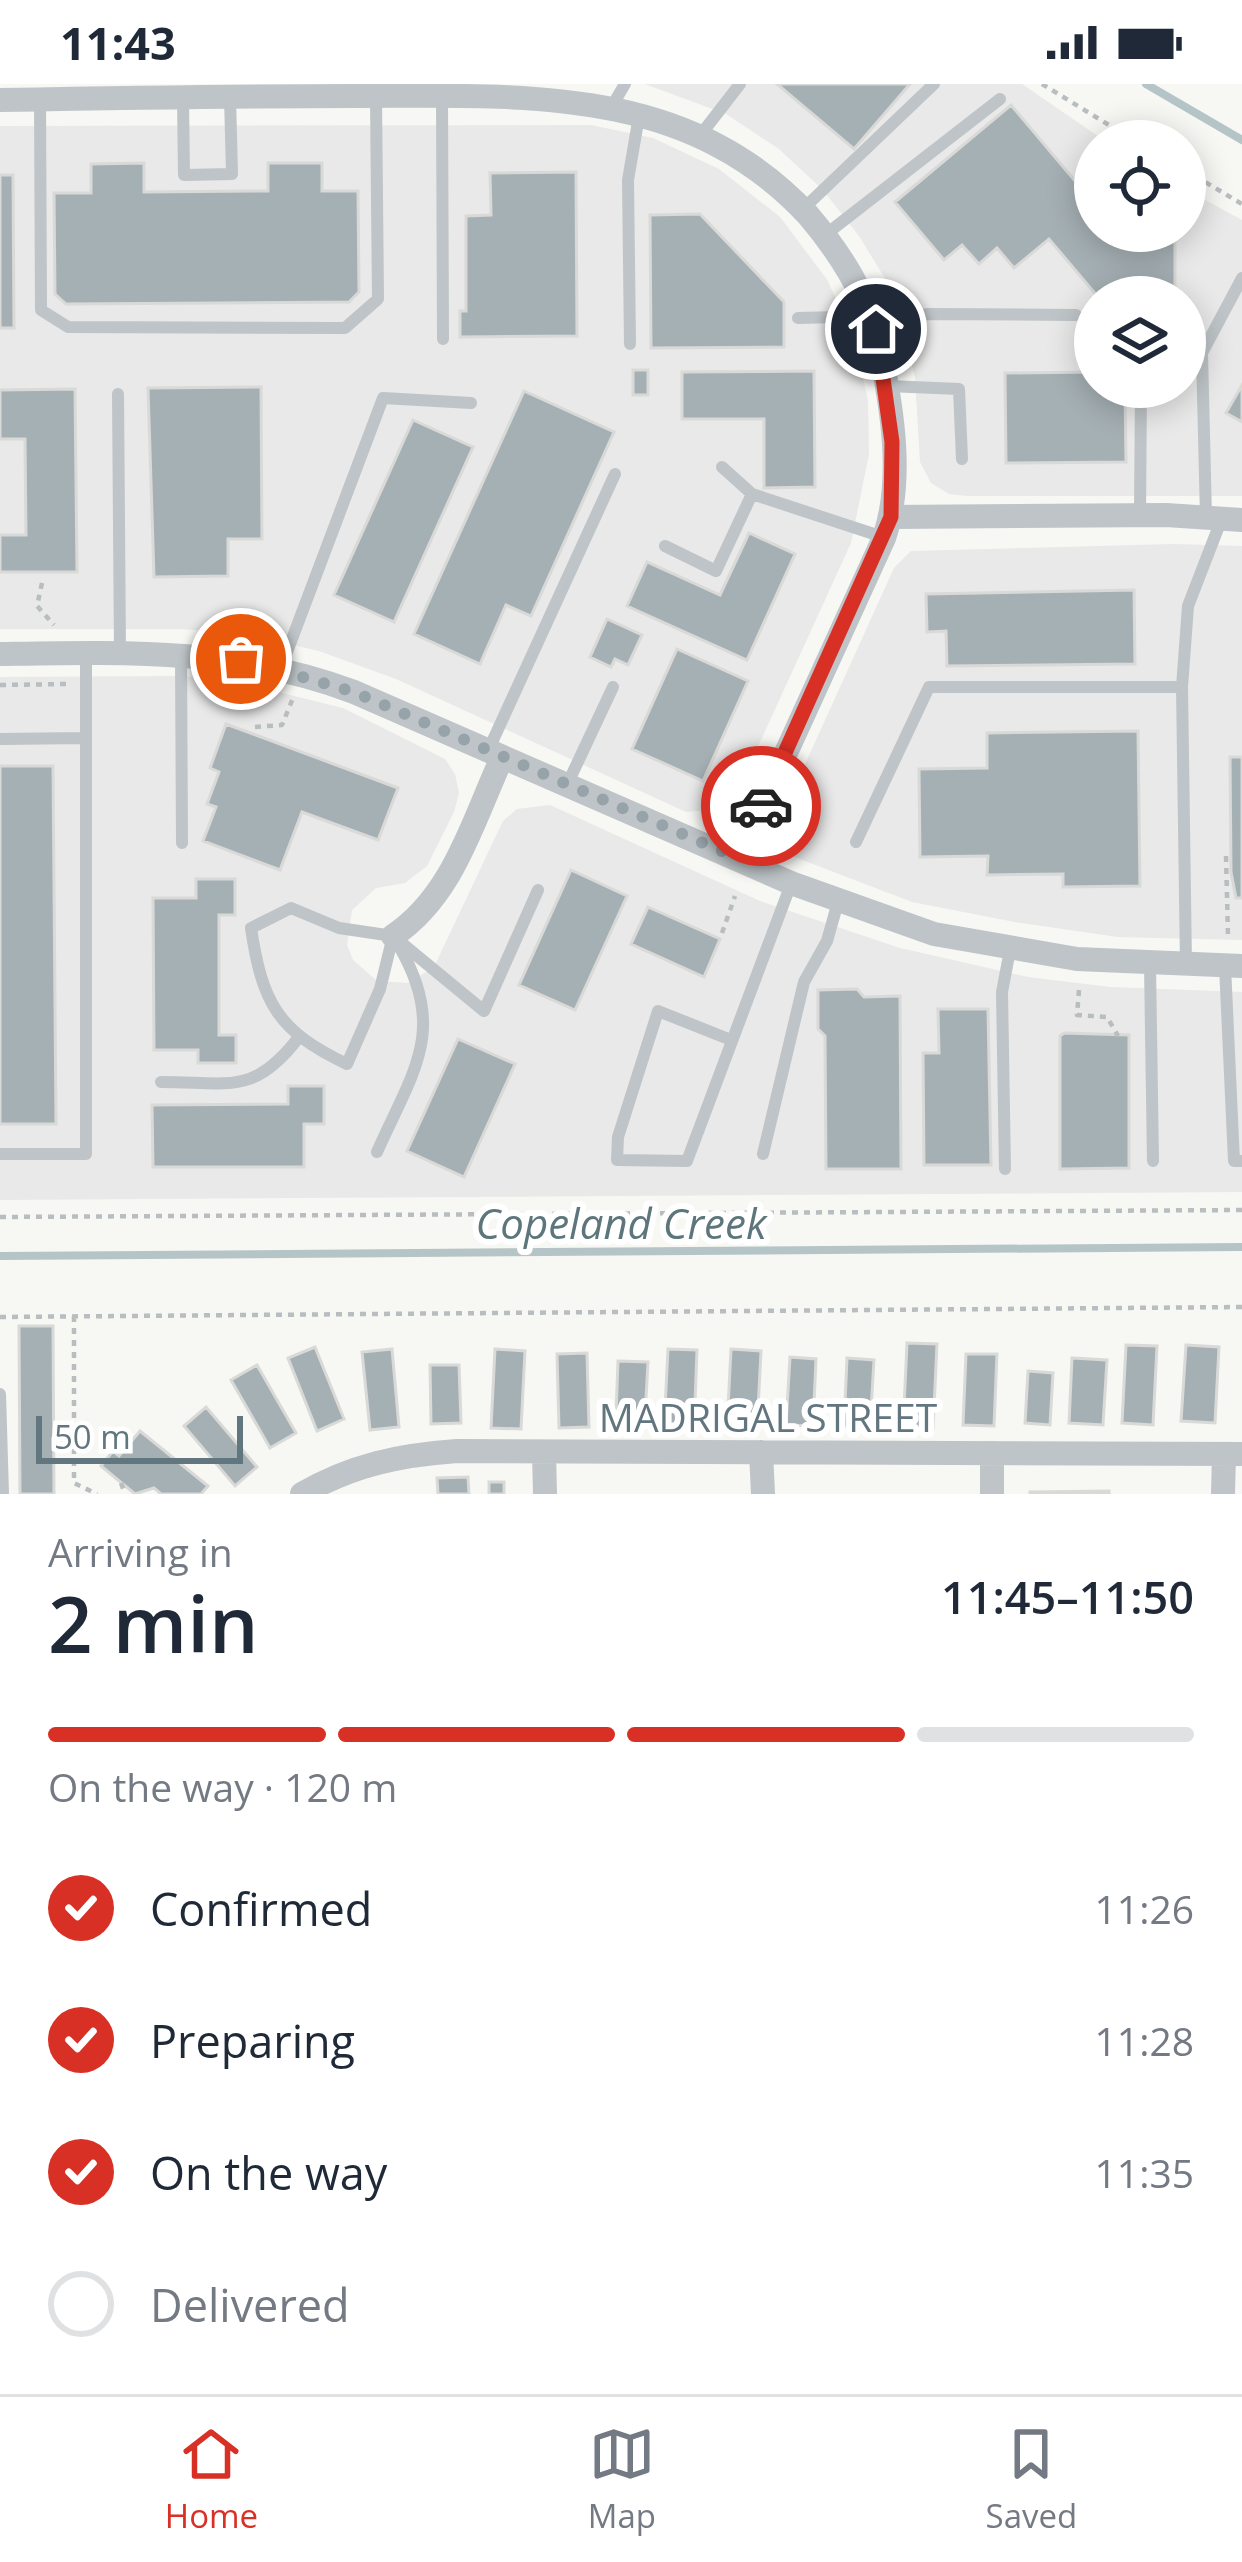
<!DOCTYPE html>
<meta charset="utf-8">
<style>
:root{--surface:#fff;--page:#f6f6f7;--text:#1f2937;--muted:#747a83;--line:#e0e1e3;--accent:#d93025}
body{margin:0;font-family:"Open Sans",sans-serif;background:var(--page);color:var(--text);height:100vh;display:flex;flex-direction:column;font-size:45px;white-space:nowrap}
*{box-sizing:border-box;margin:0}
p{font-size:39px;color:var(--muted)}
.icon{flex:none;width:66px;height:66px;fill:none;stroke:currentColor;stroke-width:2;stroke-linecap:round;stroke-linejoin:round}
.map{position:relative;height:1410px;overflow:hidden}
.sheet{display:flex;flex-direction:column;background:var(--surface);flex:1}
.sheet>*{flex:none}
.controls{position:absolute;left:1074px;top:36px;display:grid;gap:24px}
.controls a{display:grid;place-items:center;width:132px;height:132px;border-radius:50%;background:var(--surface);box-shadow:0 6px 30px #0003;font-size:60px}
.scale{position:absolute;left:36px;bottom:30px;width:207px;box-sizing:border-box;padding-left:12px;border:6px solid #627680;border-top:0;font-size:33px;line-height:42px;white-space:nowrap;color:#627680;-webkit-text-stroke:9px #fff;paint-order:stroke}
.pin{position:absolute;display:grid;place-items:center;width:102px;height:102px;color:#fff;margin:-51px;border:6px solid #fff;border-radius:50%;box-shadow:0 3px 12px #0007}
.courier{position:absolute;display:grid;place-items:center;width:120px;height:120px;margin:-60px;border:9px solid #d93025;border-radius:50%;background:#fff;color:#222;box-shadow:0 3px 15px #0007}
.overview em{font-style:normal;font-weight:600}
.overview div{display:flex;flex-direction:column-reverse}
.overview{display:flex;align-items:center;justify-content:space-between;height:204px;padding:0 48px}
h1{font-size:78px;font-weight:600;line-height:90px}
.bar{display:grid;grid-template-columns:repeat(4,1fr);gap:18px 12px;align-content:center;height:144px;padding:0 48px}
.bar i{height:15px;border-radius:9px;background:var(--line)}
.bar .active{background:var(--accent)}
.bar p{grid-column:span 4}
ol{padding:0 48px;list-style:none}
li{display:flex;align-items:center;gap:36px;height:132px}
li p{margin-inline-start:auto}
li .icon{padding:12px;border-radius:50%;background:var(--accent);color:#fff;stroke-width:4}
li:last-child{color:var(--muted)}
li i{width:66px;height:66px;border:6px solid var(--line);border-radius:50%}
.status{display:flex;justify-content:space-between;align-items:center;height:84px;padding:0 60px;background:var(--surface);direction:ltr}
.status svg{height:33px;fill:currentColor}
.tabs{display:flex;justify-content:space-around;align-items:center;height:168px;border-top:3px solid var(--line);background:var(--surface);font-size:33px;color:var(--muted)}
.tabs a{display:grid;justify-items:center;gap:6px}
.tabs .active{color:var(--accent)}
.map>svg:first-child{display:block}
</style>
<div class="status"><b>11:43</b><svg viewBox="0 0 49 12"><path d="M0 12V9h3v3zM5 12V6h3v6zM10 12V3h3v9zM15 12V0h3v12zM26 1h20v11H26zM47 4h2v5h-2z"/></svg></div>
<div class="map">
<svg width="1242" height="1410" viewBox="0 0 1242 1410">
<rect width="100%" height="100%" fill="#f7f7f4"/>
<!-- built -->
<path fill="#e8e9e8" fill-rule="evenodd" d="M645 0H1022L1105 57H1095V147H1185V105L1242 136V412H968L949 410 931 399 920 378 915 293 903 248 886 196 859 152 823 106 779 65 726 30ZM1095 213H1185V303H1095Z
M591 41 653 54 719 85 780 133 828 197 854 257 868 316 869 370 851 459 744 693 723 724 686 728 396 595 319 567 252 551 182 545H0V42Z
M1173 460 1242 462V856L1118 853 1015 838 912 818 792 772 782 751 783 729 894 484 911 467Z
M174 592 222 594 343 624 445 675 455 690 459 709 454 728 427 782 405 799 376 804 352 826 347 861 353 876 377 897 408 899 434 883 503 737 517 725 550 721 760 817 900 864 1028 893 1110 903 1242 908V1108L0 1116V593Z"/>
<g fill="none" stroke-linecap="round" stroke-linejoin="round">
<!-- stream -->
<path stroke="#b5c5c7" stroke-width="8" d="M1146 0 1242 56
M0 1172 1242 1163"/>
</g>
<!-- building -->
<path fill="#a5b0b4" stroke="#d9d9d7" stroke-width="3" d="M777 0H910L854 65Z
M1011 21 1092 117 1095 115V147H1175V213H1098L1049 155 1014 184 997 164 979 180 962 161 944 176 895 118Z
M144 79V108L268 107V79H322V107H358L359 208 349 218 66 220 55 210 54 109H91V80Z
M576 88 577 252 460 253V227H466V132L491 131 490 89Z
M0 91H13L14 244H0Z
M700 130 784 218V263L651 264 650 131Z
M633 286H648V311H633Z
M814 287 815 403 764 404V335H682V288Z
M1095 288V303H1125L1126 378 1006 379 1005 289Z
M1242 301V338L1226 329Z
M261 303 262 455H228V492L154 493 148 304Z
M75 305 77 488H0V451H26L25 355H0V306Z
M524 307 614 348 531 532 506 521 480 580 414 550Z
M413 336 473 363 394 538 334 511Z
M749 449 795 470 747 576 627 522 647 478 720 511Z
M1134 506 1135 580 947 582 946 547 927 548 926 510Z
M607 535 642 551 628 581 615 575 611 583 590 573Z
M677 565 748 597 703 697 632 665Z
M226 640 398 704 378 756 302 728 280 786 203 757 216 723 207 720 219 688 210 684Z
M1138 647 1140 802 1063 803V790L987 791 988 772 920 773 919 685 987 684V649Z
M1230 673H1242V814H1236L1231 788Z
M0 682H53L56 1040H0Z
M571 786 627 812 575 926 519 901Z
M196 795H235V831H219V951H236V979H198V966H154L153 814H196Z
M648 823 720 855 704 893 631 860Z
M857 905 864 913 900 912 901 1085H826L825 952 818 945V906Z
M938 925H988L991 1081H924L923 969H939Z
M1064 949 1129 951V1084L1060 1085V952Z
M458 955 515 980 464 1093 407 1067Z
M288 1002H324V1040H304V1083H153L152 1021 288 1020Z
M19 1242H53L54 1410H20Z
M907 1259 937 1260 933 1345 903 1344Z
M1126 1261 1157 1262 1153 1341 1122 1339Z
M1186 1261 1219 1263 1215 1339 1181 1337Z
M315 1263 344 1335 317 1347 288 1274Z
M392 1265 399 1343 370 1346 362 1268Z
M495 1265 525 1267 521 1345 491 1344Z
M668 1265 697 1266 694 1344 664 1343Z
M731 1265 761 1267 757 1345 727 1344Z
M587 1269 589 1343 559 1344 557 1270Z
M966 1270H997L994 1342 963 1341Z
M790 1273 816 1275 813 1342 786 1341Z
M847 1274 874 1276 870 1343 844 1342Z
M1072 1274 1107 1276 1103 1341 1069 1339Z
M618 1277 648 1278 645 1332 616 1330Z
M257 1281 296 1349 270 1364 231 1296Z
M430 1281H459L461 1339 431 1340Z
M1028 1287 1053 1289 1050 1341 1025 1339Z
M206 1323 257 1383 235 1402 184 1342Z
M140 1347 208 1402 201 1410H161L154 1404 135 1410 101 1382 113 1367 119 1372Z
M468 1393 469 1410H438L437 1394Z
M489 1398H504V1410H489Z
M1109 1407V1410H1030V1408Z"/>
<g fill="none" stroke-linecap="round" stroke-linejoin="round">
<!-- path -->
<path stroke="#b8bdbf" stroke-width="4.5" stroke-dasharray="6 6" stroke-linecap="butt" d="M1042 0 1135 57
M1185 86 1242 120
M42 499 37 522 54 541
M0 601 68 600
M255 643 282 641 293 614
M1226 772 1228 852
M722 849 735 812
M1079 906 1077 931 1107 933 1118 952
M0 1133 1242 1126
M74 1232V1399L97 1410
M0 1233 1242 1223
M121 1399 125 1410"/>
<!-- lane -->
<path stroke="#bec4c7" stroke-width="12" d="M442 12 443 255
M183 14 184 91 232 90 230 13
M40 16 41 226 68 243 345 244 378 215 376 13
M615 17 625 0
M702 49 740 0
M803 125 934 0
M825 151 1000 15
M798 234 839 233 866 219
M876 245 927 230 1076 231
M630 260 628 96 639 32
M888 302 959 305 962 375
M118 310 120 569
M722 383 752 410
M1140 431 1141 303
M1206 433 1202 269 1242 194
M665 462 716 487 752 410 883 453
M181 570 182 759
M281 584 383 314 471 319
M1182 603 1188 522 1222 434
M0 655 84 654
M488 667 615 390
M567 701 613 603
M856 758 929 603H1182L1186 880
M291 824 339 844 393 852 380 905 347 980C277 947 262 918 251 844Z
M393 852 484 927 538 806
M1150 881 1153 1077
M1225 882 1234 1077H1242
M731 956 658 927 618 1053 617 1076 687 1077 791 800
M161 998C230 998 254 1012 299 953
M377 1068C412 989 448 947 400 864
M0 1070H86V570
M763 1070 804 898 827 857 838 818
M1005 1085 1002 908 1010 866
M0 1310 3 1410"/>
<!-- street -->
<path stroke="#bec4c7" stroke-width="24" d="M0 16C118 14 236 12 354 12 522 12 686 0 808 131 842 171 869 214 880 265 892 324 904 396 884 454L738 774
M891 433 1166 431 1242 436
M0 570C122 568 239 564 354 608L791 799 934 850 1077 875 1242 882
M393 852C453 812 472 739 501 676
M544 1368 545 1410
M761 1368 763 1410
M992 1369V1410
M302 1410C352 1381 400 1371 457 1367L1242 1370
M1223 1410 1224 1370"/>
</g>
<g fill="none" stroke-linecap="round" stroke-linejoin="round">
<!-- done -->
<path stroke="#96a3a9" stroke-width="12" stroke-dasharray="0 21.6" d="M241 575 354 608 738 774 761 722"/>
<!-- route -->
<path stroke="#d93025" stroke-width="15" d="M761 722 891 433 892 358 876 245"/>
</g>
<g text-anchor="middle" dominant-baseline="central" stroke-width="12" stroke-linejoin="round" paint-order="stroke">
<!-- street labels -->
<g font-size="39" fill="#627680" stroke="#fff">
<text x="768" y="1332">MADRIGAL STREET</text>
</g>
<!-- water labels -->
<g font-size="42" font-style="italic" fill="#5d767b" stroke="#fff">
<text x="621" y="1138">Copeland Creek</text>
</g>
</g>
</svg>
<div class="controls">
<a><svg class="icon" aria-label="locate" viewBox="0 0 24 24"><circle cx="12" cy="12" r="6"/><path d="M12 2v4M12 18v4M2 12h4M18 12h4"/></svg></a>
<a><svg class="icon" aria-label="layers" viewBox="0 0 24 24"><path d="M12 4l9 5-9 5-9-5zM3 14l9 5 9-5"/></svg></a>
</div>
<div class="scale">50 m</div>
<div class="pin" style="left:241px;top:575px;background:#ea580c"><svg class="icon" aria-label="bag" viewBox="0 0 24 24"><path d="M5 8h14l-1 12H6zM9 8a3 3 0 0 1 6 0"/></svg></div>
<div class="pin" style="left:876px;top:245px;background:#1f2937"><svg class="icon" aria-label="home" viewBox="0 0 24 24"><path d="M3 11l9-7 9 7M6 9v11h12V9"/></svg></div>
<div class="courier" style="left:761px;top:722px"><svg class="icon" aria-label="car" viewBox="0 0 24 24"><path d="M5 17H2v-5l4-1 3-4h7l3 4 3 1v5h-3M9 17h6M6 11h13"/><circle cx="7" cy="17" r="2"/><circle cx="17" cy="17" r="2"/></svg></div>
</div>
<section class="sheet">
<div class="overview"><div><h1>2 min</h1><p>Arriving in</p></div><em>11:45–11:50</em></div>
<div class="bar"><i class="active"></i><i class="active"></i><i class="active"></i><i></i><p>On the way · 120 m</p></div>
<ol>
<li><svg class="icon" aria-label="check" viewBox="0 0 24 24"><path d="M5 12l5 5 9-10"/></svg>Confirmed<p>11:26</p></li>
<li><svg class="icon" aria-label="check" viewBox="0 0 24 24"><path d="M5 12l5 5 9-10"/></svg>Preparing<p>11:28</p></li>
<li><svg class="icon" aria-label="check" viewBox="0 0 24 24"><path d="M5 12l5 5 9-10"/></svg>On the way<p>11:35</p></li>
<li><i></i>Delivered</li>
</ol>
</section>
<nav class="tabs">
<a class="active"><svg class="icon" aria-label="home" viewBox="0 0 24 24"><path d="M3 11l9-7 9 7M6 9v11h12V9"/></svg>Home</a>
<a><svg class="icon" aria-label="map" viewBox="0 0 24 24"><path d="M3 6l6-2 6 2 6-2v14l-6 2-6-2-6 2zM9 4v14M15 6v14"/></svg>Map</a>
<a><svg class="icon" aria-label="saved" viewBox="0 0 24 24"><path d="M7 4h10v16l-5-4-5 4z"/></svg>Saved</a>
</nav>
